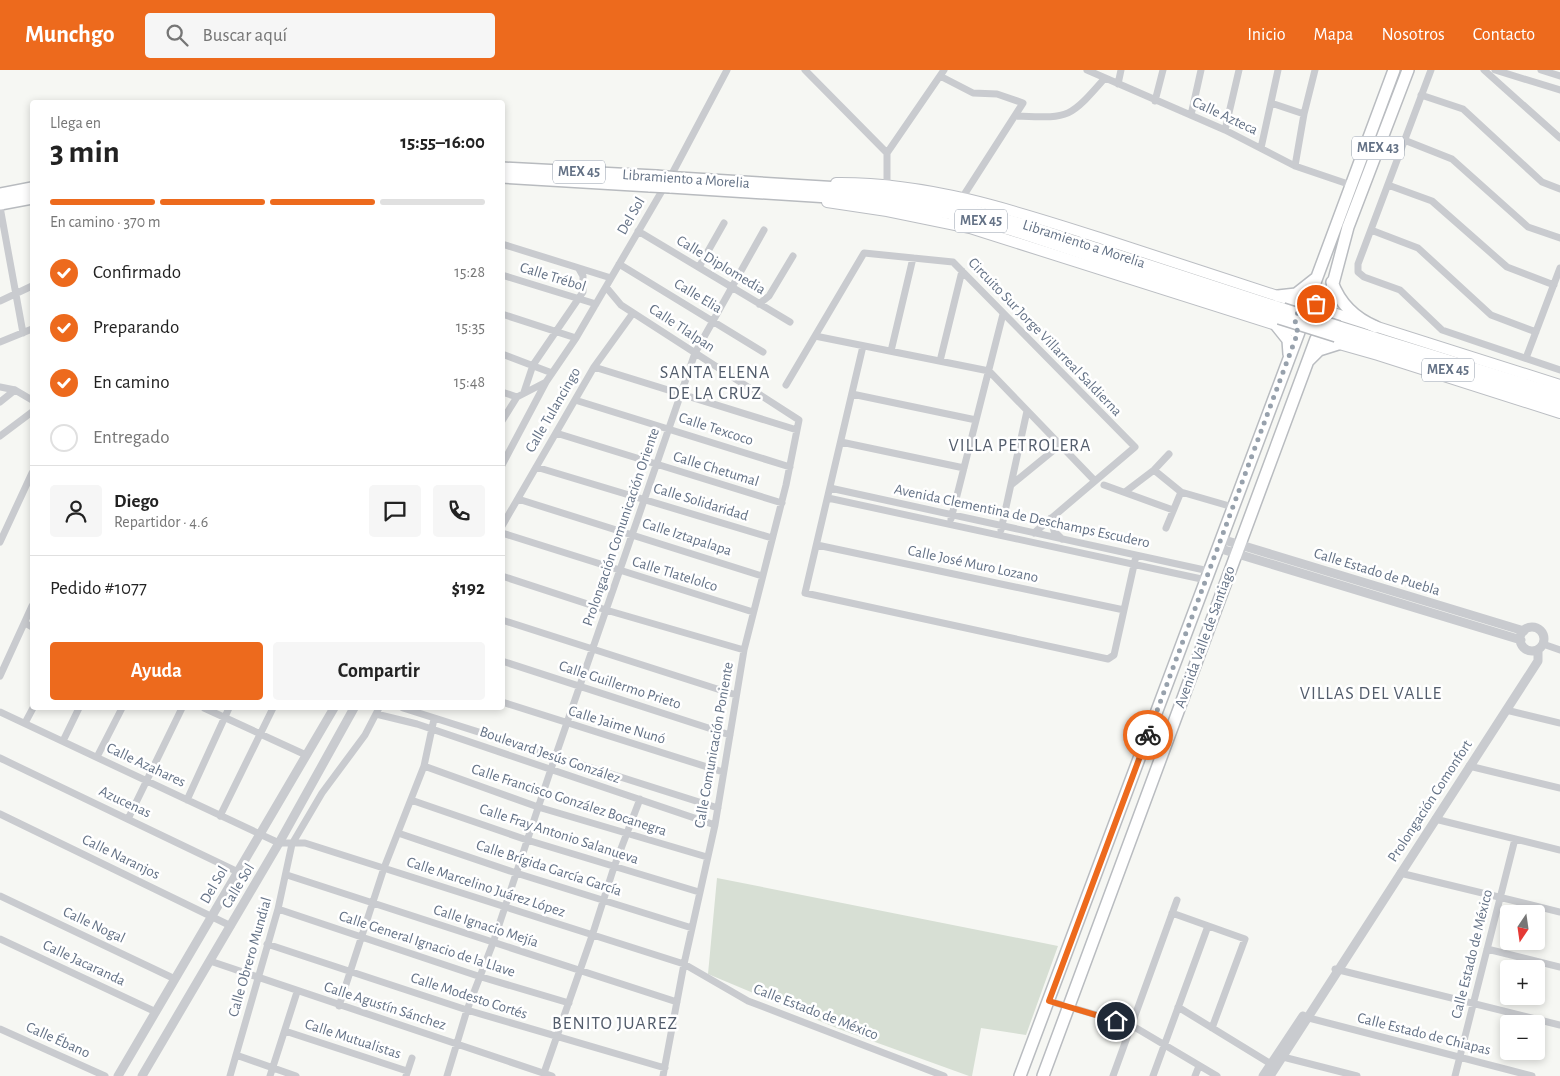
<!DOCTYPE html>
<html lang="es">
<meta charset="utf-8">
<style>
:root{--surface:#fff;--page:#f6f6f6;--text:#222;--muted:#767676;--line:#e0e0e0;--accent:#ed6a1d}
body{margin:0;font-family:"Alegreya Sans",sans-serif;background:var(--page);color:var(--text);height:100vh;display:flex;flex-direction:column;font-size:19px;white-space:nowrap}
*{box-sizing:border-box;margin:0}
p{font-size:16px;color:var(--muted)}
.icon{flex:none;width:28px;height:28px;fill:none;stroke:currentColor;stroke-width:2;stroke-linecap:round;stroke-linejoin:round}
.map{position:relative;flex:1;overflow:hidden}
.drawer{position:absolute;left:30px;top:30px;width:475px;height:610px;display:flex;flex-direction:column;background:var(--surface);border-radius:5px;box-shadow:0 2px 8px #0003}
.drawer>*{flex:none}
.needle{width:32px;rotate:193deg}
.tools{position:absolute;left:1500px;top:835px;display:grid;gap:10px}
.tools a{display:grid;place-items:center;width:45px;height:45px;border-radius:5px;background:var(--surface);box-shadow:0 2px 8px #0003;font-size:25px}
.pin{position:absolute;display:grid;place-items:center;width:42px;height:42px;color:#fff;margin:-21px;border:2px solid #fff;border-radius:50%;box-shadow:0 1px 5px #0007}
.courier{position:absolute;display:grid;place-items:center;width:50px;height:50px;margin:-25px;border:4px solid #ed6a1d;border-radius:50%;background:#fff;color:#222;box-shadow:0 1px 6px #0007}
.headline em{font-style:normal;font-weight:600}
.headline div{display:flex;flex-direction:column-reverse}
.headline{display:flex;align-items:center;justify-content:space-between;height:85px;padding:0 20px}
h1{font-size:32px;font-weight:600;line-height:38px}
.bar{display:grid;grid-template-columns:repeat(4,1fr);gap:8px 5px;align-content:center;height:60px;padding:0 20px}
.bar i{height:6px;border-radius:4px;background:var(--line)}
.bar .current{background:var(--accent)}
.bar p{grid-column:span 4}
.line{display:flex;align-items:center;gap:12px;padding:0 20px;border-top:1px solid var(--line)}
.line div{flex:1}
.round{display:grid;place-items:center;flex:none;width:52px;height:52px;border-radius:5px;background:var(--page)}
ol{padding:0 20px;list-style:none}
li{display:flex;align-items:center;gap:15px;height:55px}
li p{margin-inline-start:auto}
li .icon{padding:5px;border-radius:50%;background:var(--accent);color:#fff;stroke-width:4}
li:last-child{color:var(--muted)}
li i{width:28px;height:28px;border:2px solid var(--line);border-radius:50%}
.primary-button{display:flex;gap:10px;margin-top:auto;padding:10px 20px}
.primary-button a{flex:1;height:58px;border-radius:5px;background:var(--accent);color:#fff;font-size:20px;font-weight:600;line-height:58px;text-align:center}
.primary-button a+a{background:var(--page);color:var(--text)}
header{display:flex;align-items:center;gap:30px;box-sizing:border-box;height:70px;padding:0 25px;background:var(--accent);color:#fff}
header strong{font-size:24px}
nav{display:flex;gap:28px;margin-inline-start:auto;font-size:18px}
.search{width:350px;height:45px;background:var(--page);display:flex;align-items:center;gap:12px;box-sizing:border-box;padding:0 18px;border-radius:5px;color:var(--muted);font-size:19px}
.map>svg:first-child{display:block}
</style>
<header>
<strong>Munchgo</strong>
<div class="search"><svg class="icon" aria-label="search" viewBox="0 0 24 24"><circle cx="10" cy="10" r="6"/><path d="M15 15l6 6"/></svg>Buscar aquí</div>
<nav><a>Inicio</a><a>Mapa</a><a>Nosotros</a><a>Contacto</a></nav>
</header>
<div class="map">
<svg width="1560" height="1006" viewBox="0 0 1560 1006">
<rect width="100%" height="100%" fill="#f6f7f3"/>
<!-- green -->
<path fill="#d7dfd4" d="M717 808 1058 876 1026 965 981 958 972 1006H969L839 959 708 904Z"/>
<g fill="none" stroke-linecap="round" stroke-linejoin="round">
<defs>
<path id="secondary" d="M836 113C928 112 1016 141 1103 169 1170 191 1238 213 1305 235
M827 132 887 141 970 158 1298 262
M1327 241 1560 315
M1318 268 1378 285 1560 343"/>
<path id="primary" d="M1332 212C1340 234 1354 248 1376 257
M1278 226 1296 224 1315 209
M1307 234 1394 0
M1326 240 1348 157 1408 0
M1276 255 1288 270 1289 284
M1309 290 1319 280 1338 274
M1020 1006 1299 262
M1043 1006 1316 269"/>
<path id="trunk" d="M502 98 656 106
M502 107 650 116
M679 108 840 118 935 130 1021 154 1283 239
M670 117 860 129 948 143 1012 160 1279 248
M0 124 32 118
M0 134 32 128
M1339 257 1560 325
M1336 266 1560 334"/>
</defs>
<!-- secondary casing -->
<use href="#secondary" stroke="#bbbec3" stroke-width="12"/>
<!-- primary casing -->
<use href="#primary" stroke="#b9bcc0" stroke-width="14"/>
<!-- trunk casing -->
<use href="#trunk" stroke="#b8bbbf" stroke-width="14"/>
<!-- minor -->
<path stroke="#c9cbcf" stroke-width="7" d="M805 0 887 83V115
M1087 0 1225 60 1295 96 1351 115
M1431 0 1358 194V202L1364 207 1400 220 1442 260 1560 300
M1484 0 1560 68
M1495 0 1560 20
M1541 0 1560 6
M940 6 973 23 997 24 1023 33 962 128
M1118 14 1121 0
M1421 25 1463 39 1542 112 1560 119
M1155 31 1163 0
M1271 33 1304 44
M1191 45 1201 0
M1015 46C1070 48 1068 50 1105 8
M1225 60 1239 0
M1404 70 1452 89 1528 157 1560 168
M1261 78 1278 0
M887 83 944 0
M1295 96 1304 44 1315 0
M1388 115 1432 131 1507 197 1554 215
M0 137 23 263
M1371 160 1418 178 1491 245 1536 262
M638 161 790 252
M502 174 611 208
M619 194 763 282
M699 197 724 153
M502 205 596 234
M606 217 621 235 799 350 786 415 744 580 715 755 684 894 663 1006
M0 231 32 216
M759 234 769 226 793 186
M502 244 576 268
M815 266 989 301 1095 411
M0 272 32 259
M863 276 805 523 1108 589 1114 585 1136 486
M891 281 913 188
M502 284 552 303
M1526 288 1560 198
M940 291 962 201
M594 297 797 360
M786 315 864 183 953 192 1135 377 1034 463
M0 317 15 320 32 330
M502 322 517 327
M524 322 533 295 583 222V206L579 199
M852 324 976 350
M575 330 790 397
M0 332 15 320
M502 351 517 327 546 312
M556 363 782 433
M0 366 32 342
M841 372 964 398
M502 395 546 312 576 268 673 102 727 0
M536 397 772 468
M1154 400 1181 422 1233 437
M1011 415 1060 375
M1104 415 1173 440
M830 418 1209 501
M1125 422 1154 400 1169 384
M828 428 1206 510
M518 429 762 506
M1051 448 1054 461 1062 469
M951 449 1003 244
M502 456 594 297 633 243
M1166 458 1181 422
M1001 460 1027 341
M502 463 753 542
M0 472 32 403
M817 475 1124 540
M502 506 606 540 744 580
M502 550 736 625
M25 553 32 557
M1543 574 1560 580
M502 591 730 665
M0 606 32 536
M502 632 723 702
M204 638 306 685
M403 638 718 738
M1506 640 1560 653
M0 642 279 773H305L684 894 748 931 944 1006
M376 644 417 654 715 755
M25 653 33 638
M63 671 79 638
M97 687 122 638
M0 688 238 802
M424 696 538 737 707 787
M1469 696 1560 718
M187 730 229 638
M411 730 527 770 699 822
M0 744 231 856
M220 746 273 638
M128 749 182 638
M1435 749 1560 780
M398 763 516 803 692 858
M1400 803 1560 842
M287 805 677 932
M0 826 175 909
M278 839 478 906 569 933
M1172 843 1245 869 1212 958
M0 869 156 942
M267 874 467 940 665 998
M1487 879 1560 897
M210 891 552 1006
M1335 899 1560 955
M1049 931 1131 955 1217 1006
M339 936 384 798 424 696 434 649
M1178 937 1271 994
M1309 948 1532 1006
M0 959 105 1006
M285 961 407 1001
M236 985 296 1006
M1283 987 1357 1006
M544 1003 592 866 614 797 640 729
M230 1006 278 839 292 774 322 723 365 665 379 638
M270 1006 297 922
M406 1006 412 988
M447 1006 467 940 493 873 551 699 695 283 764 160
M1113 1006 1177 830
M1153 1006 1208 856
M1195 1006 1199 996
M1455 1006 1515 769"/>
<!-- tertiary -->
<path stroke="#c9cbcf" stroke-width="9" d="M1221 469 1524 561
M1218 478 1521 570
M1520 569a12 12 0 1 1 24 0a12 12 0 1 1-24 0Z
M118 1006 334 638
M142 1006 279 773 354 638
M1263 1006 1303 946
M1270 1006 1538 591V580"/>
<!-- secondary -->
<use href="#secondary" stroke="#fff" stroke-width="10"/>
<!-- primary -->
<use href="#primary" stroke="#fff" stroke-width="11"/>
<!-- trunk -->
<use href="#trunk" stroke="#fff" stroke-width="11"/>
<defs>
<path id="trunk-bridge" d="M656 106 679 108
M650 116 670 117
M1283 239 1339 257
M1279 248 1336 266"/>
</defs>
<!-- trunk-bridge casing -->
<use href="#trunk-bridge" stroke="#b8bbbf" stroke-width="14" stroke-linecap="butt"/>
<!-- trunk-bridge -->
<use href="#trunk-bridge" stroke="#fff" stroke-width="11"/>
</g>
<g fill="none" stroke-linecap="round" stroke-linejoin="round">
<!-- done -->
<path stroke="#97a1ac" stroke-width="5" stroke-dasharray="0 9" d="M1148 665 1298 262 1295 255 1296 245 1305 235 1316 234"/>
<!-- route -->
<path stroke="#ed6a1d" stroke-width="6" d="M1116 951 1049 931 1148 665"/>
</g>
<g text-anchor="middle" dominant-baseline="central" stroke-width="5" stroke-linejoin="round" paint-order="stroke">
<!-- shield labels -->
<g fill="#fff" stroke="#929caa" stroke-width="1">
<rect x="1352" y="66.5" width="52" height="23" rx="4"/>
<rect x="553" y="90.5" width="52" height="23" rx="4"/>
<rect x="955" y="139.5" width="52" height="23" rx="4"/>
<rect x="1422" y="288.5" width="52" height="23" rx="4"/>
</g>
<g font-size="14" font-weight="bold" fill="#647286">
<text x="1378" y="78">MEX 43</text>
<text x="579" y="102">MEX 45</text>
<text x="981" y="151">MEX 45</text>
<text x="1448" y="300">MEX 45</text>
</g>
<!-- street labels -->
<g font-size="15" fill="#647286" stroke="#fff">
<text transform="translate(1225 46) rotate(25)">Calle Azteca</text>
<text transform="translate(686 109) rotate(4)">Libramiento a Morelia</text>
<text transform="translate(631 146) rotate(-60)">Del Sol</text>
<text transform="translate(1084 174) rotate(18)">Libramiento a Morelia</text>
<text transform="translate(721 195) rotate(31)">Calle Diplomedia</text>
<text transform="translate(553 207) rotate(17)">Calle Trébol</text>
<text transform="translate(698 226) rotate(31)">Calle Elia</text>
<text transform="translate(682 258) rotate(33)">Calle Tlalpan</text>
<text transform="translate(1045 267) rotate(46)">Circuito Sur Jorge Villarreal Saldierna</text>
<text transform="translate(553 340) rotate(-60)">Calle Tulancingo</text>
<text transform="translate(716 359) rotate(18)">Calle Texcoco</text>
<text transform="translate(716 399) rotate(17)">Calle Chetumal</text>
<text transform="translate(701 432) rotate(17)">Calle Solidaridad</text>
<text transform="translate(1022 446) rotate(12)">Avenida Clementina de Deschamps Escudero</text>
<text transform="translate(621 457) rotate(-71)">Prolongación Comunicación Oriente</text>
<text transform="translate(687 467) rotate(18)">Calle Iztapalapa</text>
<text transform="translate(973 494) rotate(12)">Calle José Muro Lozano</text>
<text transform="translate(1377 502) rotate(17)">Calle Estado de Puebla</text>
<text transform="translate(675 504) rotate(17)">Calle Tlatelolco</text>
<text transform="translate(1205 567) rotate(-70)">Avenida Valle de Santiago</text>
<text transform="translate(620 615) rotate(18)">Calle Guillermo Prieto</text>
<text transform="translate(617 655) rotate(17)">Calle Jaime Nunó</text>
<text transform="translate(714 675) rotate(-80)">Calle Comunicación Poniente</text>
<text transform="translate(550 685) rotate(19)">Boulevard Jesús González</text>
<text transform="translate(146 695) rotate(25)">Calle Azahares</text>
<text transform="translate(569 730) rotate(18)">Calle Francisco González Bocanegra</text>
<text transform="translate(1430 731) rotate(-57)">Prolongación Comonfort</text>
<text transform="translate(125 732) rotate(25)">Azucenas</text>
<text transform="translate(559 764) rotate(18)">Calle Fray Antonio Salanueva</text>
<text transform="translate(121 787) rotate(26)">Calle Naranjos</text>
<text transform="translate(549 798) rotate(18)">Calle Brígida García García</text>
<text transform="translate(214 815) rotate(-60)">Del Sol</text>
<text transform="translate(238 816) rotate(-59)">Calle Sol</text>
<text transform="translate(486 817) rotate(18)">Calle Marcelino Juárez López</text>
<text transform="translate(94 855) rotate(25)">Calle Nogal</text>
<text transform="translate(486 856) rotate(18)">Calle Ignacio Mejía</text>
<text transform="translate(427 874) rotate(18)">Calle General Ignacio de la Llave</text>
<text transform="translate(1472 884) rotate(-76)">Calle Estado de México</text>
<text transform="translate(250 887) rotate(-74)">Calle Obrero Mundial</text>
<text transform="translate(84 893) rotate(25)">Calle Jacaranda</text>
<text transform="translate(469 926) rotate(18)">Calle Modesto Cortés</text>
<text transform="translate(385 936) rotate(18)">Calle Agustín Sánchez</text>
<text transform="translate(816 942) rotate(21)">Calle Estado de México</text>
<text transform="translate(1424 964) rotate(14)">Calle Estado de Chiapas</text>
<text transform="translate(353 969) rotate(18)">Calle Mutualistas</text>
<text transform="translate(58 970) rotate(24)">Calle Ébano</text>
</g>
<!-- quarter labels -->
<g font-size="18" letter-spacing="1" fill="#525c6b" stroke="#fff">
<text x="715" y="303">SANTA ELENA<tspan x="715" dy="21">DE LA CRUZ</tspan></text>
<text x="1020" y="376">VILLA PETROLERA</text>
<text x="1371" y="624">VILLAS DEL VALLE</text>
<text x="615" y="954">BENITO JUAREZ</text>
</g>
</g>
</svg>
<div class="tools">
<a><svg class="needle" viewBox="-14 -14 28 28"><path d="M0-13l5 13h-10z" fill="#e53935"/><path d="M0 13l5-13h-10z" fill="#767676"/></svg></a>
<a>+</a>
<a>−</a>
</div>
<div class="pin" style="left:1316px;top:234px;background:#ea580c"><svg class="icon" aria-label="bag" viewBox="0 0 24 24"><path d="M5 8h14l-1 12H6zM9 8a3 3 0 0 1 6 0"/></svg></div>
<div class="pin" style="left:1116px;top:951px;background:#1f2937"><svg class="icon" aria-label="home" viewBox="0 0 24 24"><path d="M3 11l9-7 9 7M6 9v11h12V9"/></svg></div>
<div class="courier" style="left:1148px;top:665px"><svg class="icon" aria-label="bike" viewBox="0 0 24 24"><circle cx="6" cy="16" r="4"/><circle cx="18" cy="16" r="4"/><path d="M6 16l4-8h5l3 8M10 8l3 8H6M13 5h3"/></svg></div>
<section class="drawer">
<div class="headline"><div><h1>3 min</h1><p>Llega en</p></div><em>15:55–16:00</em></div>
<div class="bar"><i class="current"></i><i class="current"></i><i class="current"></i><i></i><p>En camino · 370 m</p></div>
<ol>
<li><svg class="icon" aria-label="check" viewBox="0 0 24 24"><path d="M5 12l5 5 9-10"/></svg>Confirmado<p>15:28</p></li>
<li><svg class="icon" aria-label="check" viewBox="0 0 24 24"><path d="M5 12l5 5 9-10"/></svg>Preparando<p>15:35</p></li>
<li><svg class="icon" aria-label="check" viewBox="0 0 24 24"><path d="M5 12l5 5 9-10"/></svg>En camino<p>15:48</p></li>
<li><i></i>Entregado</li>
</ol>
<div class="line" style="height:90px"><a class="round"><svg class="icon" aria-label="person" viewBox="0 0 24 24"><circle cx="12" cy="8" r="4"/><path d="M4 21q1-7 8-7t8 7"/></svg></a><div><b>Diego</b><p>Repartidor · 4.6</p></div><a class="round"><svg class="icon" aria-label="chat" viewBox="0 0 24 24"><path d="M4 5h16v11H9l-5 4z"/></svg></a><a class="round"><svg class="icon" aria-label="phone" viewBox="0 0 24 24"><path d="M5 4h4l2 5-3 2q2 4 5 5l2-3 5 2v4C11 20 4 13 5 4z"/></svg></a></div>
<div class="line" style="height:65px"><div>Pedido #1077</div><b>$192</b></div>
<div class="primary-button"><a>Ayuda</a><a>Compartir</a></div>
</section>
</div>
